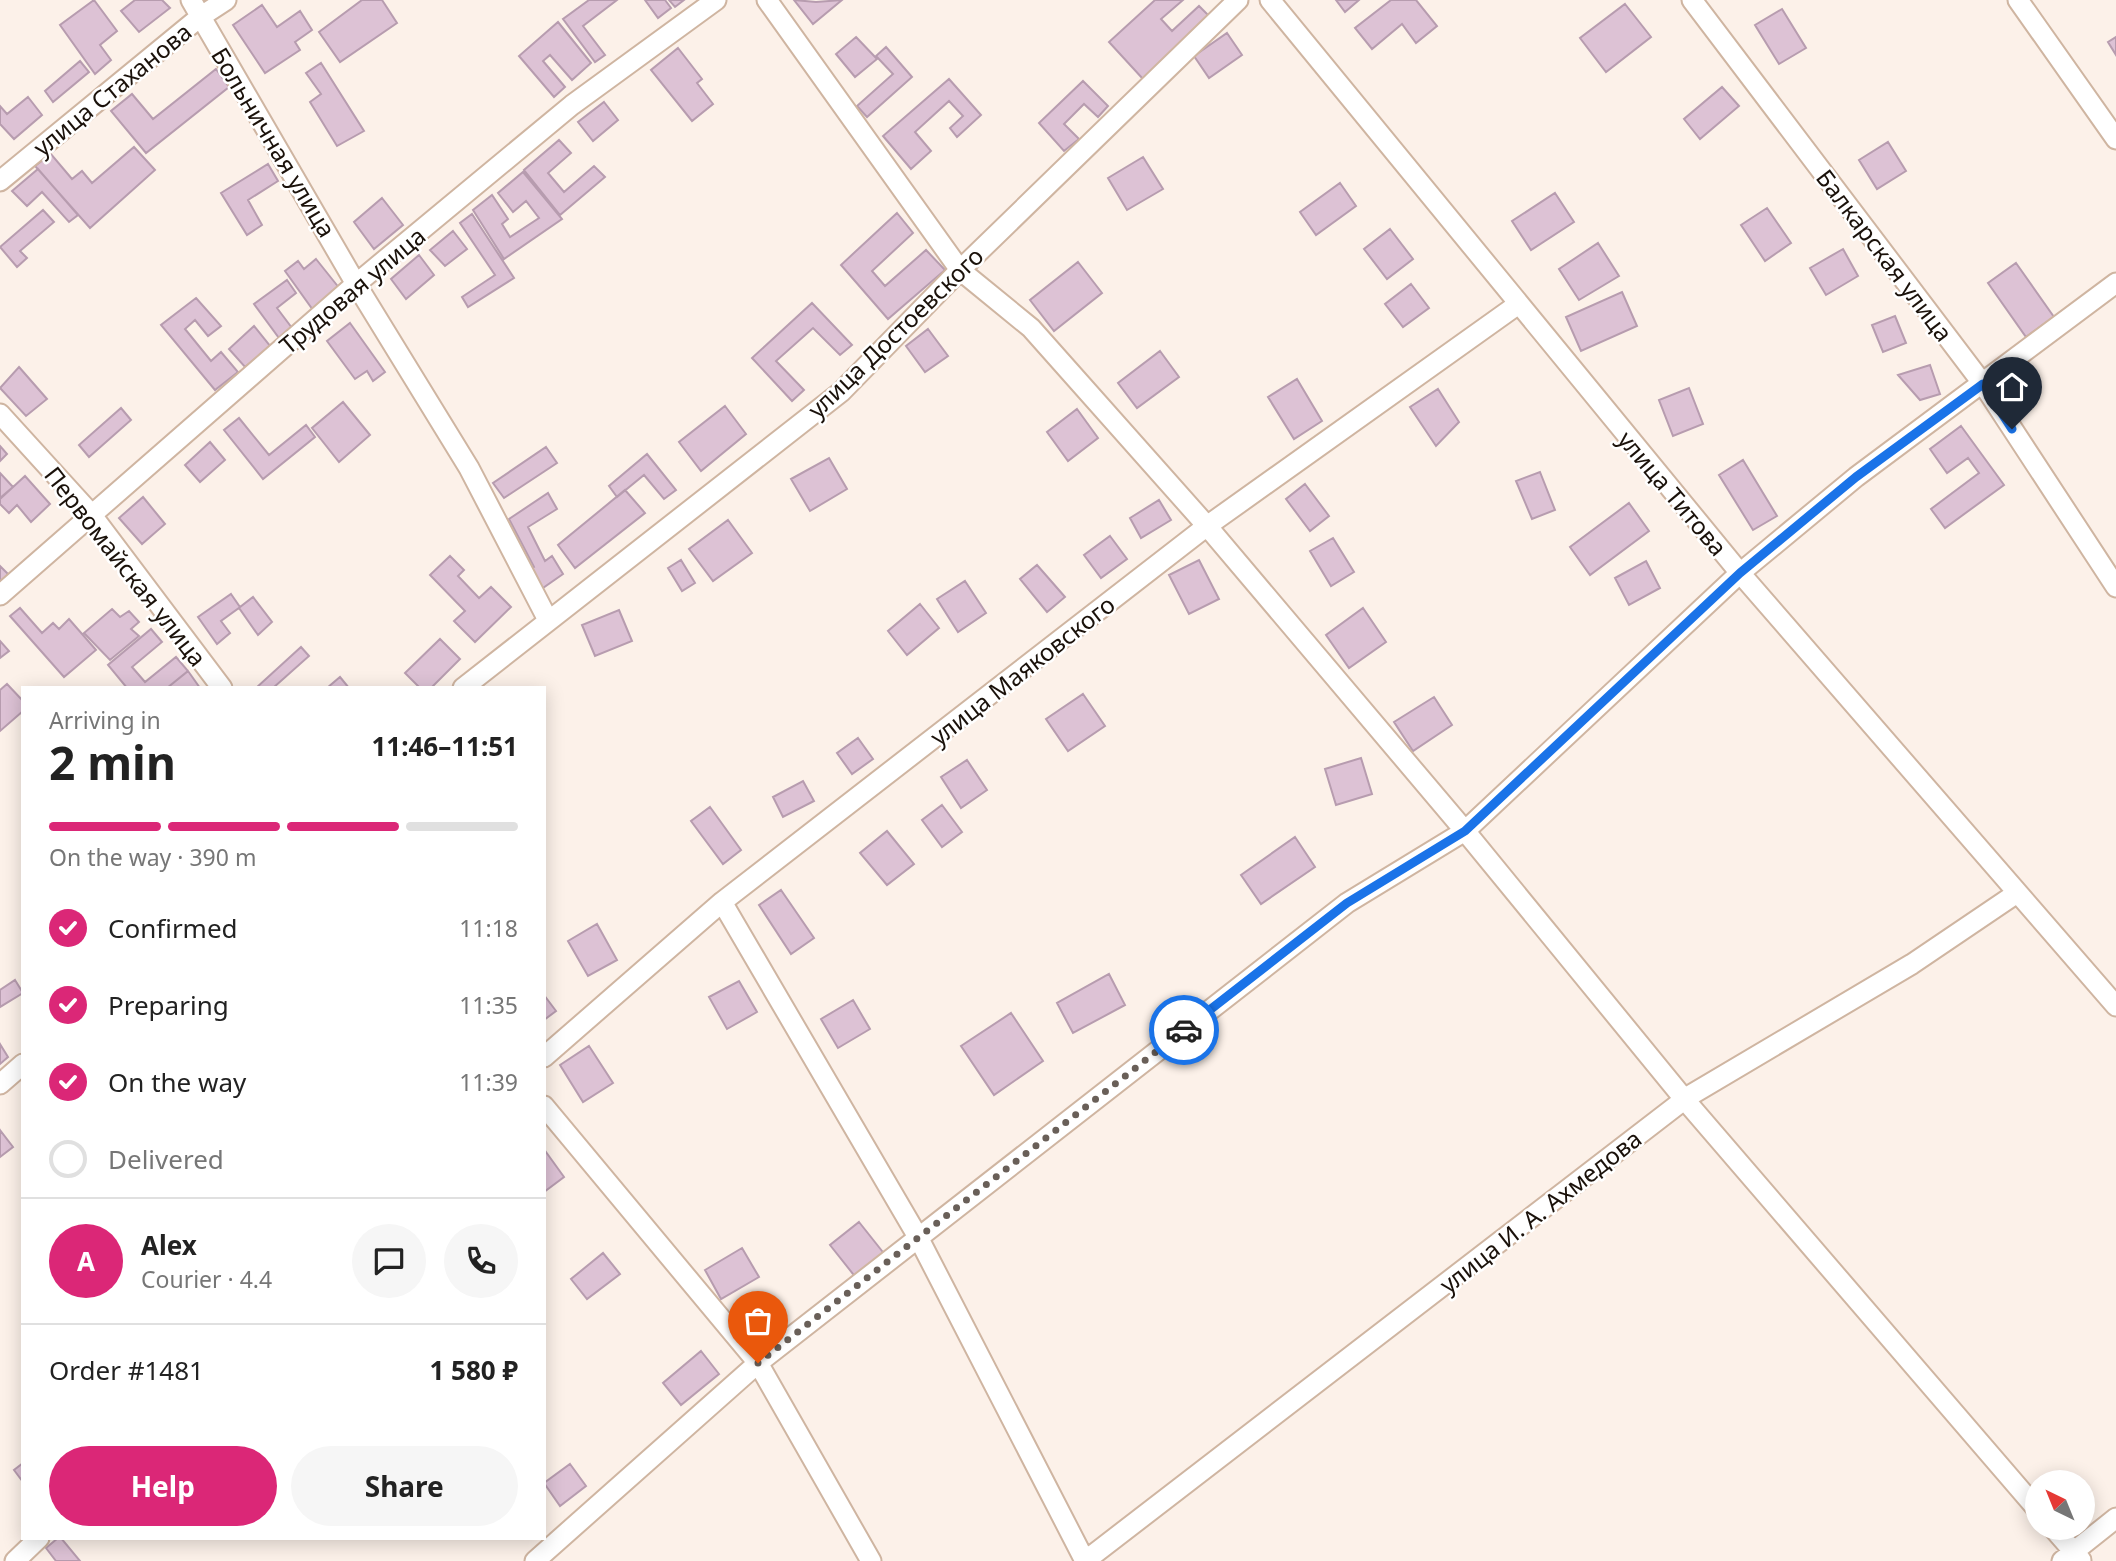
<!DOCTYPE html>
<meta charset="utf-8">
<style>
:root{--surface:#fff;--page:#f6f6f6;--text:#222;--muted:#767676;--line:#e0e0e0;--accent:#db2777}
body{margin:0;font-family:"Noto Sans",sans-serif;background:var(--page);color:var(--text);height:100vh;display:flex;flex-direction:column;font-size:26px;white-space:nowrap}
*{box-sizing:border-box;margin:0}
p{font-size:23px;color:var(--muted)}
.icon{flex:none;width:38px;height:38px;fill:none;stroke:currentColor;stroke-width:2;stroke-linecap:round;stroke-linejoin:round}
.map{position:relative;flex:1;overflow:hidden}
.drawer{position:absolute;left:21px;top:686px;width:525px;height:854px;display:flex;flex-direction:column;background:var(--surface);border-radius:0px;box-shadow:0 4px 18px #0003}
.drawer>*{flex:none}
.needle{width:46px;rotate:317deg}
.fabs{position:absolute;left:2025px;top:1470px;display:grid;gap:14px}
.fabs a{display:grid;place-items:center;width:70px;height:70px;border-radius:50%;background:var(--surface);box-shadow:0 4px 18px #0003;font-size:35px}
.pin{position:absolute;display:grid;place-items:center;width:60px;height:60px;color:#fff;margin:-72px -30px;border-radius:50% 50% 50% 0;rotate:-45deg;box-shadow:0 0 7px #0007}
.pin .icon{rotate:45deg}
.courier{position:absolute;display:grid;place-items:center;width:70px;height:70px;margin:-35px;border:5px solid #1a73e8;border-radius:50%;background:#fff;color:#222;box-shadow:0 2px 9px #0007}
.head em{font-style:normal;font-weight:700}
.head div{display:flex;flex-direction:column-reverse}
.head{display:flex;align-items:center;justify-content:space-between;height:119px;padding:0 28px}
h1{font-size:46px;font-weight:700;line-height:52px}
.bar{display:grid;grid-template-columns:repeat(4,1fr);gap:10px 7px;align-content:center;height:84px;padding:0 28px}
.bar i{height:9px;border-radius:5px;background:var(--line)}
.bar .current{background:var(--accent)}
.bar p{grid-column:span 4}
.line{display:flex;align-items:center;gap:18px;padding:0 28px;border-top:2px solid var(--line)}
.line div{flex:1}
.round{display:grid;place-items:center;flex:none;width:74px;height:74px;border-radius:37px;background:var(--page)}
ol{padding:0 28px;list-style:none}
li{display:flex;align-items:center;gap:21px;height:77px}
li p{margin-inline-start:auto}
li .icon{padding:7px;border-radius:50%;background:var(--accent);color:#fff;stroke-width:4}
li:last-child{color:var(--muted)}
li i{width:38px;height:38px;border:4px solid var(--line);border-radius:50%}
.primary-button{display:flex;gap:14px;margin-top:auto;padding:14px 28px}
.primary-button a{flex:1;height:80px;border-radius:42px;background:var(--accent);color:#fff;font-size:28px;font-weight:700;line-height:80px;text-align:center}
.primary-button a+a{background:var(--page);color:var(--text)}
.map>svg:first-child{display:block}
</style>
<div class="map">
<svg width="2116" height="1561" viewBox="0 0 2116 1561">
<rect width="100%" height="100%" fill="#fcf1e9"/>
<!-- building -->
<path fill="#ddc2d5" stroke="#b79caf" stroke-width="2" d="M94 0 117 31 100 45 111 60 95 74 60 25Z
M135 0H162L170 8 139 32 121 11Z
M362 0H382L397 23 340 62 319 32Z
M589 0H617L583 26 605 55 595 62 563 19Z
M645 0H665L671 8 658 18Z
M669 0H684L675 7Z
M794 0 816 2 842 0 813 24Z
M1155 0H1183L1161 19 1172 31 1199 6 1210 17 1143 79 1109 42Z
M1336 0H1359L1345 12Z
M1391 0H1416L1437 26 1416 43 1402 24 1372 49 1355 28Z
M1625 4 1651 37 1606 72 1580 38Z
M262 5 277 27 300 11 312 30 295 42 300 50 265 73 233 25Z
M1782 9 1806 48 1779 64 1755 25Z
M558 22 591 63 572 80 550 55 543 61 565 87 554 97 519 56Z
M1227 33 1242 55 1209 78 1194 56Z
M856 37 877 59 855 77 836 54Z
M2116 37V55L2108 42Z
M886 47 912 77 867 117 857 106 893 74 876 56Z
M678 48 702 79 697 83 713 104 692 121 651 70Z
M80 61 89 72 53 102 45 91Z
M321 63 364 131 337 146 310 102 321 94 306 73Z
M216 69 229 87 146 153 111 111 132 94 153 119Z
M949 79 981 115 957 137 950 128 963 116 949 101 915 132 931 151 911 169 883 136Z
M1083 81 1108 106 1098 117 1084 104 1064 124 1079 139 1064 151 1039 123Z
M1722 87 1739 106 1700 139 1684 119Z
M28 97 42 115 14 139 0 124V106L7 114Z
M604 102 618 120 593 141 578 122Z
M559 140 571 153 548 173 564 192 594 166 605 177 560 215 524 170Z
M1888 142 1906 171 1877 189 1859 160Z
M134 147 155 170 90 228 35 166 51 154 72 179 82 171 92 183Z
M1143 157 1163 189 1127 210 1108 178Z
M268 164 278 181 248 200 262 225 247 235 221 193Z
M38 169 78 215 69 222 42 192 27 206 12 191Z
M523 172 562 219 504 259 473 210 492 195 508 219 502 224 510 237 539 218 526 201 513 212 498 193Z
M1340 183 1356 206 1316 235 1300 212Z
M1555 193 1574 222 1531 250 1512 221Z
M382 198 403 225 374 249 354 222Z
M1767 208 1791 243 1765 261 1741 225Z
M43 210 54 222 20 251 27 258 17 267 0 247Z
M897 213 913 233 872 271 885 286 926 250 945 270 888 319 841 265Z
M472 214 514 278 468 307 462 297 495 275 460 223Z
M1390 229 1413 259 1387 279 1364 249Z
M453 231 467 249 445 266 430 250Z
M1598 243 1619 276 1579 300 1559 269Z
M1843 249 1858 276 1826 295 1810 268Z
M419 255 434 275 406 299 391 279Z
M316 259 340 289 313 310 285 271 298 261 304 269Z
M1078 262 1102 293 1054 331 1030 300Z
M2016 263 2054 317 2026 337 1988 283Z
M287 280 296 293 277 308 292 328 279 338 254 304Z
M1411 284 1429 308 1403 327 1385 304Z
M1622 292 1637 326 1581 351 1566 317Z
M196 298 221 326 208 336 195 320 185 329 211 361 221 352 238 372 215 390 161 325Z
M812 303 852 345 840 355 813 328 776 361 804 390 792 401 752 358Z
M1895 316 1906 343 1883 352 1872 325Z
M350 323 385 372 373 381 367 371 355 379 327 341Z
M254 326 271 347 245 367 229 349Z
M928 329 948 356 925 372 906 346Z
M1160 351 1179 377 1137 408 1118 383Z
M1930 365 1940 394 1920 400 1898 375Z
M19 367 47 399 26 416 0 388Z
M1297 379 1322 421 1294 439 1268 397Z
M1689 388 1703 424 1673 436 1659 400Z
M1438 389 1459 422 1436 446 1410 407Z
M343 402 370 435 339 462 312 428Z
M725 406 746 434 701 471 679 442Z
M121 408 131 420 89 457 79 445Z
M1077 409 1098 438 1068 461 1047 432Z
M239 418 269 455 306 425 315 437 263 479 224 430Z
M1961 426 2004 485 1945 528 1931 509 1979 473 1968 458 1947 473 1930 449Z
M210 442 225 460 200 482 185 465Z
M0 446 7 454 0 461Z
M546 447 557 463 504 498 493 483Z
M647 454 676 490 664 499 644 475 617 497 609 486Z
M829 458 847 489 810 511 791 479Z
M1743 460 1777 516 1753 530 1719 475Z
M1540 472 1555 510 1532 519 1516 481Z
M0 473 13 487 0 498Z
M25 476 50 504 31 522 17 505 9 513 0 504V499Z
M1305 484 1329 516 1310 531 1286 499Z
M625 490 645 513 575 568 558 545Z
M548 493 557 509 528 527 545 561 552 556 563 574 540 590 528 571 534 567 509 519Z
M143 497 165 524 142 544 119 518Z
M1159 500 1171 520 1141 538 1130 518Z
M1629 503 1649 531 1590 575 1570 547Z
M728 520 752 553 713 581 689 549Z
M1110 536 1127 559 1101 578 1084 555Z
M1333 538 1354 572 1331 586 1310 551Z
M450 556 464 570 458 576 479 598 491 587 511 607 475 642 454 621 465 611 430 575Z
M681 560 695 583 682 591 668 568Z
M1199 560 1219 599 1189 614 1169 575Z
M1646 561 1660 588 1629 605 1615 578Z
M1037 565 1065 597 1047 612 1020 579Z
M0 566 10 576 0 585Z
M965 581 986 613 958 632 937 599Z
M231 594 240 607 253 597 272 622 258 635 239 608 221 621 230 633 217 644 198 617Z
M920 604 939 628 907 655 888 631Z
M20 608 42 633 53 623 59 629 69 619 96 650 64 677 10 616Z
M1363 608 1386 642 1349 668 1326 635Z
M112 609 120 617 129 611 139 622 131 629 139 636 110 660 84 633Z
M619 610 632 641 595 656 582 625Z
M151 629 162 642 132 667 145 682 176 657 188 671 167 688H127L108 665Z
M440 639 460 659 431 688H420L405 673Z
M0 641 9 651 0 658Z
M301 647 309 656 273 688H256Z
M188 671 200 688H167Z
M340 677 349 688H327Z
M7 684 23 701V711L0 731V690Z
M1083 694 1105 726 1068 751 1046 719Z
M1434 697 1452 725 1413 751 1394 722Z
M858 738 873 759 852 774 837 753Z
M1361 758 1372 794 1336 805 1325 769Z
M967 760 987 790 961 808 941 777Z
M803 781 814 801 783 817 773 797Z
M942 805 962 832 942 847 922 820Z
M710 807 741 850 723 864 691 821Z
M887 831 914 864 887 885 860 853Z
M1295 837 1315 867 1261 904 1241 875Z
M781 890 814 938 791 954 759 905Z
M597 924 617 960 588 976 568 941Z
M1109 974 1125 1005 1073 1033 1057 1003Z
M15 980 23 993 0 1007V990Z
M739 981 757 1012 727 1029 709 997Z
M544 995 556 1011 544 1020Z
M853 1000 870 1029 838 1048 821 1019Z
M1011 1013 1043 1061 994 1095 961 1046Z
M0 1044 8 1057 0 1064Z
M589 1046 613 1083 583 1102 560 1065Z
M0 1130 13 1147 0 1157Z
M546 1152 564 1177 544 1192V1154Z
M859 1222 886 1256 857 1279 830 1245Z
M742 1248 759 1277 721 1299 705 1270Z
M603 1253 620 1274 587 1299 571 1279Z
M701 1351 719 1374 681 1405 663 1383Z
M23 1463V1482L14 1470Z
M570 1464 586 1486 560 1506 544 1483Z
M58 1538H61L80 1561H56L46 1548Z"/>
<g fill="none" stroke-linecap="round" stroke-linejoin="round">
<defs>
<path id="street" d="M191 0 356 284 469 468 548 620
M767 0 960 270 1031 328 1207 526 1465 831 1685 1100 2037 1509
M1270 0 1740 573 2116 1006
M1692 0 1983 384 2116 587
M2018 0 2116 139
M0 181 200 17 226 0
M0 414 91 514 222 688
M0 595 356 284 572 105 716 0
M463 688 841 392 960 270 1238 0
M722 902 918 1237 1085 1561
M544 1057 722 902 1207 526 1517 305
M0 1084 23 1064
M544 1106 758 1363 871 1561
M2053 1528 2081 1560
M15 1561 39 1538
M535 1561 758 1363 1347 903 1465 831 1740 573 1856 477 2116 283
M1085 1561 1689 1096 1912 964 2017 893
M2062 1561 2116 1518"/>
</defs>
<!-- street casing -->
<use href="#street" stroke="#cfb5a1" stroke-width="23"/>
<!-- street -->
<use href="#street" stroke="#fff" stroke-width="19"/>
</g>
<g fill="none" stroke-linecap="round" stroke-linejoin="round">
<!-- done -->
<path stroke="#695f58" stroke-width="7" stroke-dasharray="0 12.6" d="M758 1363 1184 1030"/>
<!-- route -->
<path stroke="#1a73e8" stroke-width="9" d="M1184 1030 1347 903 1465 831 1740 573 1856 477 1983 384 2012 429"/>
</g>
<g text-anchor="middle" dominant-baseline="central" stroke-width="5" stroke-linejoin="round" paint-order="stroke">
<!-- street labels -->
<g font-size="24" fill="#1a110a" stroke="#fff">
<text transform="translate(112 89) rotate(-39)">улица Стаханова</text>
<text transform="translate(274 142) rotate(59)">Больничная улица</text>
<text transform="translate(1885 255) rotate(53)">Балкарская улица</text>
<text transform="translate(352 290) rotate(-40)">Трудовая улица</text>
<text transform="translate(895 332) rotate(-44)">улица Достоевского</text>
<text transform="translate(1673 493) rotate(50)">улица Титова</text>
<text transform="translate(126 566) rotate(52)">Первомайская улица</text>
<text transform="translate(1022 670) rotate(-38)">улица Маяковского</text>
<text transform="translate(1540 1211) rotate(-38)">улица И. А. Ахмедова</text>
</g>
</g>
</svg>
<div class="fabs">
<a><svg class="needle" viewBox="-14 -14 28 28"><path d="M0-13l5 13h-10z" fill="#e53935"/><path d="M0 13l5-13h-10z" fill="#767676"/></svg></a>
</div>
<div class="pin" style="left:758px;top:1363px;background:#ea580c"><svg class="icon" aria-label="bag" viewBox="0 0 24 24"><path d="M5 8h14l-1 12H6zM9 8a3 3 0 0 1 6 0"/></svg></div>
<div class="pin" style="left:2012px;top:429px;background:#1f2937"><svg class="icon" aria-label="home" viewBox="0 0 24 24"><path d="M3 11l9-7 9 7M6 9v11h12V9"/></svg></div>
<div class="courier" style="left:1184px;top:1030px"><svg class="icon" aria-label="car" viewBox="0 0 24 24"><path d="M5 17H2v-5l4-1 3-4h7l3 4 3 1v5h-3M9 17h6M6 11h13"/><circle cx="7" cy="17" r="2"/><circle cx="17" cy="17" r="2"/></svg></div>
<section class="drawer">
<div class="head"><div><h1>2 min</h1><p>Arriving in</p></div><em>11:46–11:51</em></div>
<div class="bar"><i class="current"></i><i class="current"></i><i class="current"></i><i></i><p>On the way · 390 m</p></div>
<ol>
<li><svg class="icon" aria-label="check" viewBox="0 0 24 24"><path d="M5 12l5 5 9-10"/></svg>Confirmed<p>11:18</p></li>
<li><svg class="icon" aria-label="check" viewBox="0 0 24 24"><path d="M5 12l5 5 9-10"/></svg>Preparing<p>11:35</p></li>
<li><svg class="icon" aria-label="check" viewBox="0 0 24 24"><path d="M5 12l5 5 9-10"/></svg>On the way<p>11:39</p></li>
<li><i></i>Delivered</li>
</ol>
<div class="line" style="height:126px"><b class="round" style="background:var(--accent);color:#fff">A</b><div><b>Alex</b><p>Courier · 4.4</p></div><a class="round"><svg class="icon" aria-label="chat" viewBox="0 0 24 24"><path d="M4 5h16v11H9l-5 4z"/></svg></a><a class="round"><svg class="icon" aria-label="phone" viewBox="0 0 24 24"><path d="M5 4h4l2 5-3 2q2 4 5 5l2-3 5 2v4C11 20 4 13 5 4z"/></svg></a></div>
<div class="line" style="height:91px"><div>Order #1481</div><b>1 580 ₽</b></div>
<div class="primary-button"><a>Help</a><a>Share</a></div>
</section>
</div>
